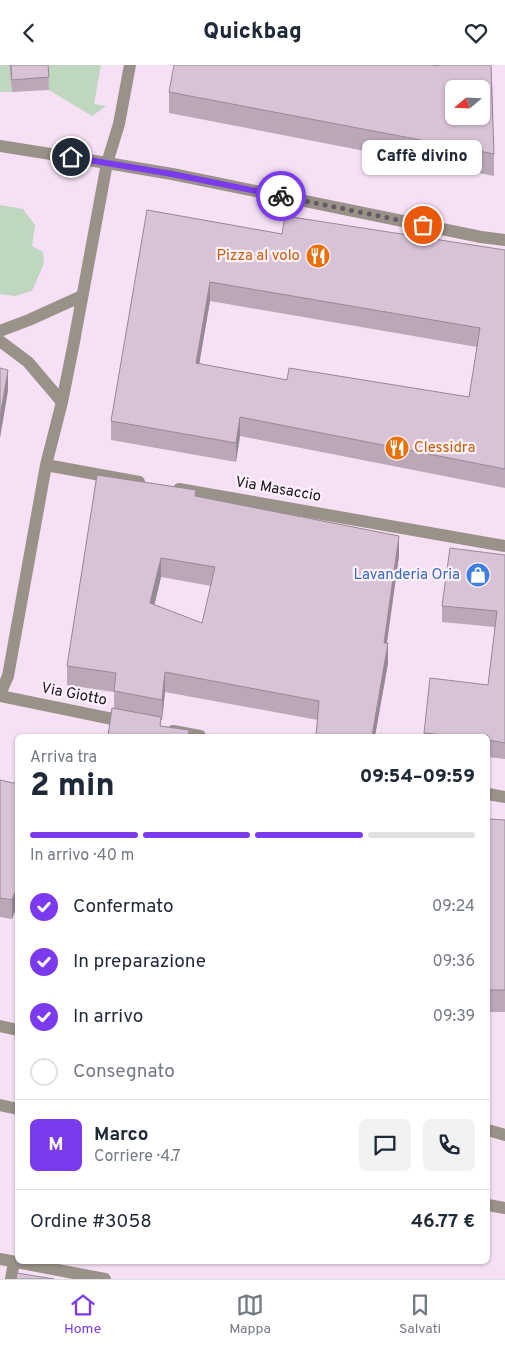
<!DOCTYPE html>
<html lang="it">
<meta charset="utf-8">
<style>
:root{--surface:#fff;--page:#f2f2f3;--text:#1f2937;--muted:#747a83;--line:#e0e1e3;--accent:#7c3aed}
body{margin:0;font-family:Overpass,sans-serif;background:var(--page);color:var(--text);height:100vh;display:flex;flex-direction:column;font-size:19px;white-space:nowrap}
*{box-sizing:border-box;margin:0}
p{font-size:16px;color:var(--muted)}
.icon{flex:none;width:28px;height:28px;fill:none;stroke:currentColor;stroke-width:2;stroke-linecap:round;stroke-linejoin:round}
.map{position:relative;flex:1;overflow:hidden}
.drawer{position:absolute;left:15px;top:669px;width:475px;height:530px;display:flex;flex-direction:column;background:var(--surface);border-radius:8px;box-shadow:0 1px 4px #0004}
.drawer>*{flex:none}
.needle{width:32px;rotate:251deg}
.controls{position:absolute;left:445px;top:15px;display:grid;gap:10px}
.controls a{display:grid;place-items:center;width:45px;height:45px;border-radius:8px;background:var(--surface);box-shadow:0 1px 4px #0004;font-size:25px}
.pin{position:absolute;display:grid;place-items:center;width:42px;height:42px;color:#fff;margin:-21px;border:2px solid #fff;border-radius:50%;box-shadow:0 1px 5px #0007}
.courier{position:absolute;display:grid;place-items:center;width:50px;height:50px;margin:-25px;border:4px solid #7c3aed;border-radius:50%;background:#fff;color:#222;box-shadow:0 1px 6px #0007}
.bubble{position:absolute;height:35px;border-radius:8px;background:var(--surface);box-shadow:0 1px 4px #0004;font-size:16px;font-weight:800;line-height:35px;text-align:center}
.summary em{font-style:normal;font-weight:800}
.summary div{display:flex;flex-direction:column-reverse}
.summary{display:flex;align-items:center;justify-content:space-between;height:85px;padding:0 15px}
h1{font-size:32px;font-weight:800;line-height:38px}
.bar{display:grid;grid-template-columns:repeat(4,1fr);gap:8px 5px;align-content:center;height:60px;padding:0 15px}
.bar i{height:6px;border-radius:4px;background:var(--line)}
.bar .active{background:var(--accent)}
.bar p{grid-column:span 4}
.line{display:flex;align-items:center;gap:12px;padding:0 15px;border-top:1px solid var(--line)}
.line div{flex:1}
.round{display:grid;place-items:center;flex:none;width:52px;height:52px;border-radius:8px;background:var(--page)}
ol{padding:0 15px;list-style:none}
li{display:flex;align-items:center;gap:15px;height:55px}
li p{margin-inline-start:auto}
li .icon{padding:5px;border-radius:50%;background:var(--accent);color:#fff;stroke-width:4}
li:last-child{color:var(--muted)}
li i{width:28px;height:28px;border:2px solid var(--line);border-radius:50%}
header{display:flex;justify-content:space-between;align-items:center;height:65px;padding:0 15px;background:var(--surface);font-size:22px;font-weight:800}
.tab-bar{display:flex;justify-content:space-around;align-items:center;height:70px;border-top:1px solid var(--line);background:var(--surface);font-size:14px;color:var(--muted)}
.tab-bar a{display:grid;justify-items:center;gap:2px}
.tab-bar .active{color:var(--accent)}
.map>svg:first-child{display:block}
</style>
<header><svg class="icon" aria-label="back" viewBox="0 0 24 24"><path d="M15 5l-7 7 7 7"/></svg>Quickbag<svg class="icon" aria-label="heart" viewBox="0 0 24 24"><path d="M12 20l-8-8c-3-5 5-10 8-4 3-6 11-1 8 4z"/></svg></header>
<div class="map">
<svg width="505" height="1214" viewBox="0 0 505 1214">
<rect width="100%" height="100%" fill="#f6e0f5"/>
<!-- green -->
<path fill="#bfd7be" d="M0 0H9L12 27H0Z
M47 0H101L94 39 106 41 92 51 49 25Z
M0 140 23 144 35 160 32 181 43 187 44 198 32 226 15 231 0 229Z"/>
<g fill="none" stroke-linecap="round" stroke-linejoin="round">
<!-- minor -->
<path stroke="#9a9188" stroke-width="12" d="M130 0 119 59 107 98 172 109 481 172 505 175
M0 81 107 98 73 282 62 337 46 400 8 611 0 629
M0 266 29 255 82 231
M0 276 28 297 62 337
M46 400 139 417
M179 424 505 481
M0 631 127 657
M173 666 200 671
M488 729 505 732
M0 961 18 965
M0 1040 18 1044
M488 1065 505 1070
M488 1140 505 1143
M0 1194 105 1214
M11 1214 14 1197"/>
</g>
<!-- wall -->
<path fill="#baa8b8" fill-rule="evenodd" d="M9 0H48L49 25 12 27Z
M437 0H491L494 89V111L169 48V27L437 1Z
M147 145 282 169 505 185V423L240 371 236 397 111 375V356ZM210 236 477 282 469 332 287 315 199 299Z
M97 410 196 425V431L399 471V491L387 578H388V598L375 671H316L318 655 165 627 162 655H161V661L189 665V671H108L112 643H114V627L67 620V601ZM161 512 211 521 202 558 154 540Z
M505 490V694L488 692V671H424V668L488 620 495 562 442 557V541Z
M0 715 18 719V847L15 846 12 854 0 852Z
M488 754 505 755V947H488Z"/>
<!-- shaded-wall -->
<path fill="#978896" d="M210 217V236L196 318V298Z
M8 305V326L0 373V352Z
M240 352V371L236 397V378Z
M399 471V491L384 597V578Z
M161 493V512L150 558V538Z
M388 578V598L375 671H372Z
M165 607V627L162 655V635Z
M15 827V846L12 854V835Z"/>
<!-- building -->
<path fill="#d8c3d6" stroke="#978896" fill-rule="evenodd" d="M11 0H48L49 12 12 15Z
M174 0H431L438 1V0H491L494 89 169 27ZM454 24H481V51H454Z
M147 145 282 169 285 151 505 185V404L240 352 236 378 111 356ZM210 217 480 263 469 332 289 303 287 315 196 298Z
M0 303 8 305 0 352Z
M97 410 196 425 195 431 399 471 384 578H388L372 671H316L319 636 165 607 162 635 114 626 116 608 67 601ZM161 493 215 502 202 558 150 538Z
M450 483 505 490V678L488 675V671H453L424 668 430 613 488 620 497 546 442 541Z
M112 643 161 652 160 661 189 665 188 671H108Z
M0 715 18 719V828L15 827 12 835 0 833Z
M488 754 505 755V925H488Z
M17 1208 54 1214H16Z"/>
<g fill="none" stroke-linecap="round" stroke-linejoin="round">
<!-- done -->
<path stroke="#665965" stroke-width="5" stroke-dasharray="0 9" d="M281 131 423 160"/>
<!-- route -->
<path stroke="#7c3aed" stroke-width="6" d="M71 92 172 109 281 131"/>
</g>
<!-- icons -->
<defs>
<symbol id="restaurant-disc" viewBox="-11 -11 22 22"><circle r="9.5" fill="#e8710a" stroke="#fef1fd"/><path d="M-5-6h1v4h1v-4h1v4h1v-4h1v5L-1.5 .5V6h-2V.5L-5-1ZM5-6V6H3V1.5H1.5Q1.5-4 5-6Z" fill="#fff"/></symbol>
<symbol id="shop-disc" viewBox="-11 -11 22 22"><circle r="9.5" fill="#3f7fe0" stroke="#fef1fd"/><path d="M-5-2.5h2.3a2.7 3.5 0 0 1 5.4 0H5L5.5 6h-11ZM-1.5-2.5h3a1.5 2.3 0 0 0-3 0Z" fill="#fff"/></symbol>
</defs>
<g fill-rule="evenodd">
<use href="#restaurant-disc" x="304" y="177" width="28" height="28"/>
<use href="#restaurant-disc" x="383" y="369" width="28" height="28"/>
<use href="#shop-disc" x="464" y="496" width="28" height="28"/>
</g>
<g text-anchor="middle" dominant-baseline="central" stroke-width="4.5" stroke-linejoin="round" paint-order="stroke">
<!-- food labels -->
<g font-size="15" fill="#c56008" stroke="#fef1fd" text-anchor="end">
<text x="300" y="191">Pizza al volo</text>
<text x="414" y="383" text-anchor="start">Clessidra</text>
</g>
<!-- street labels -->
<g font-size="15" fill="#181118" stroke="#fef1fd">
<text transform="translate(278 425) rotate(10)">Via Masaccio</text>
<text transform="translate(74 630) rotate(11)">Via Giotto</text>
</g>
<!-- shop labels -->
<g font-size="15" fill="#366cbe" stroke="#fef1fd" text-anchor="end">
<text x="460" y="510">Lavanderia Oria</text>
</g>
</g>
</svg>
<div class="controls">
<a><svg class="needle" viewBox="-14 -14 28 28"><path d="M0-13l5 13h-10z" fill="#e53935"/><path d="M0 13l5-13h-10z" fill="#747a83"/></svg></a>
</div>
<div class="pin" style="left:423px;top:160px;background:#ea580c"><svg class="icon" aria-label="bag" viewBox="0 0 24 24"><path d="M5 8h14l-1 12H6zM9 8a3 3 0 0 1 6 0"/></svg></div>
<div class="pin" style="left:71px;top:92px;background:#1f2937"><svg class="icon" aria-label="home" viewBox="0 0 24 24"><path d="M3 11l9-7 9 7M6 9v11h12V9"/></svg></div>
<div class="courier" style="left:281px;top:131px"><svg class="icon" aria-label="bike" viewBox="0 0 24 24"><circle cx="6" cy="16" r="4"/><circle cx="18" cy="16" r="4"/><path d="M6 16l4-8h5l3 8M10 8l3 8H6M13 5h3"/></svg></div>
<div class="bubble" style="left:362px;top:75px;width:120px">Caffè divino</div>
<section class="drawer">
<div class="summary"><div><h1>2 min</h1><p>Arriva tra</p></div><em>09:54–09:59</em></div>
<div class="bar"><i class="active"></i><i class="active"></i><i class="active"></i><i></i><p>In arrivo · 40 m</p></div>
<ol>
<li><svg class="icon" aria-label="check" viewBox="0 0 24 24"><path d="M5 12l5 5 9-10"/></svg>Confermato<p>09:24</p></li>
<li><svg class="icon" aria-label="check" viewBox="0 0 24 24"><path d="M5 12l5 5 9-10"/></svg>In preparazione<p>09:36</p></li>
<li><svg class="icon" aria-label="check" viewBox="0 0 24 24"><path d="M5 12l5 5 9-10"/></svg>In arrivo<p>09:39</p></li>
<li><i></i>Consegnato</li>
</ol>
<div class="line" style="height:90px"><b class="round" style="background:var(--accent);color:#fff">M</b><div><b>Marco</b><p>Corriere · 4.7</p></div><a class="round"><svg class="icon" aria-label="chat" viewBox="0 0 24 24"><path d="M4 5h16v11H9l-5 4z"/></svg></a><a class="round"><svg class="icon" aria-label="phone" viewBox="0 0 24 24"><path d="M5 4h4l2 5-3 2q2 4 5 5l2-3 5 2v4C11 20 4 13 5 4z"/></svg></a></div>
<div class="line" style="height:65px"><div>Ordine #3058</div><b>46.77 €</b></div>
</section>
</div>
<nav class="tab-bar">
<a class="active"><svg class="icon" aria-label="home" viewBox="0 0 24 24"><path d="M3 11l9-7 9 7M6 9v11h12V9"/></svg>Home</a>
<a><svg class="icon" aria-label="map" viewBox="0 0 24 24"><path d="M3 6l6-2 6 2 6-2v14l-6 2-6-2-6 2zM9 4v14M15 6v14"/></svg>Mappa</a>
<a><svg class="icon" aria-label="saved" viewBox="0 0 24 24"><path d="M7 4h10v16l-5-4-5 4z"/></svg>Salvati</a>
</nav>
